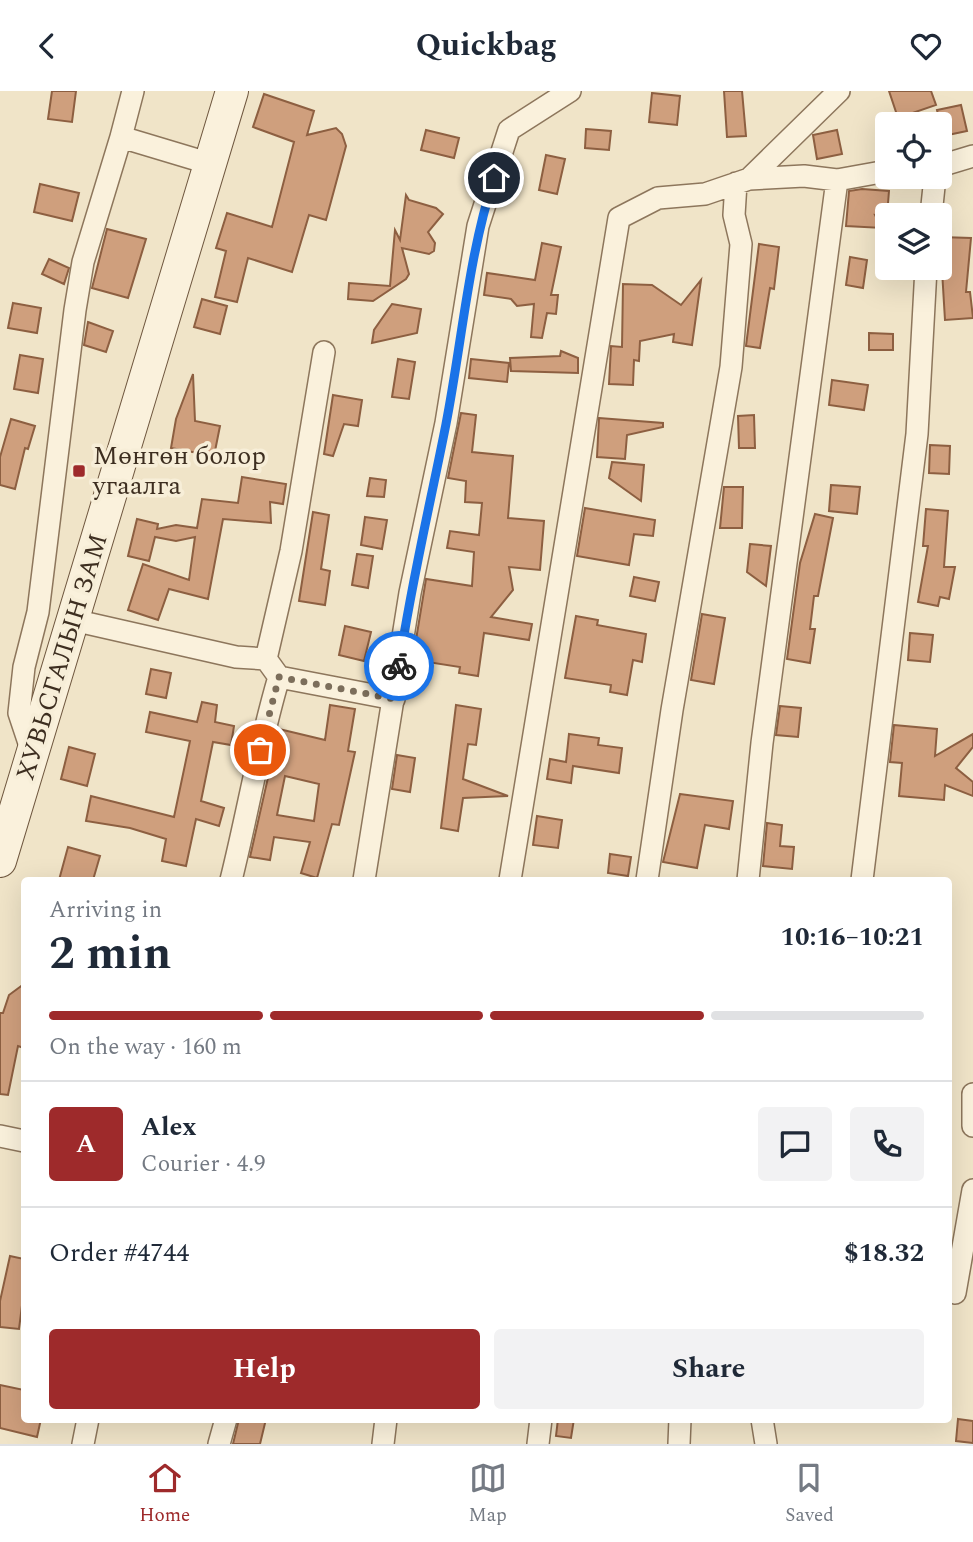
<!DOCTYPE html>
<meta charset="utf-8">
<style>
:root{--surface:#fff;--page:#f2f2f3;--text:#1f2937;--muted:#747a83;--line:#e0e1e3;--accent:#9e2a2b}
body{margin:0;font-family:Spectral,serif;background:var(--page);color:var(--text);height:100vh;display:flex;flex-direction:column;font-size:26px;white-space:nowrap}
*{box-sizing:border-box;margin:0}
p{font-size:23px;color:var(--muted)}
.icon{flex:none;width:38px;height:38px;fill:none;stroke:currentColor;stroke-width:2;stroke-linecap:round;stroke-linejoin:round}
.map{position:relative;flex:1;overflow:hidden}
.sheet{position:absolute;left:21px;top:786px;width:931px;height:546px;display:flex;flex-direction:column;background:var(--surface);border-radius:7px;box-shadow:0 7px 28px #0002}
.sheet>*{flex:none}
.buttons{position:absolute;left:875px;top:21px;display:grid;gap:14px}
.buttons a{display:grid;place-items:center;width:77px;height:77px;border-radius:7px;background:var(--surface);box-shadow:0 7px 28px #0002;font-size:35px}
.pin{position:absolute;display:grid;place-items:center;width:60px;height:60px;color:#fff;margin:-30px;border:4px solid #fff;border-radius:50%;box-shadow:0 2px 7px #0007}
.courier{position:absolute;display:grid;place-items:center;width:70px;height:70px;margin:-35px;border:5px solid #1a73e8;border-radius:50%;background:#fff;color:#222;box-shadow:0 2px 9px #0007}
.headline em{font-style:normal;font-weight:700}
.headline div{display:flex;flex-direction:column-reverse}
.headline{display:flex;align-items:center;justify-content:space-between;height:119px;padding:0 28px}
h1{font-size:46px;font-weight:700;line-height:52px}
.bar{display:grid;grid-template-columns:repeat(4,1fr);gap:10px 7px;align-content:center;height:84px;padding:0 28px}
.bar i{height:9px;border-radius:5px;background:var(--line)}
.bar .selected{background:var(--accent)}
.bar p{grid-column:span 4}
.line{display:flex;align-items:center;gap:18px;padding:0 28px;border-top:2px solid var(--line)}
.line div{flex:1}
.round{display:grid;place-items:center;flex:none;width:74px;height:74px;border-radius:7px;background:var(--page)}
.button{display:flex;gap:14px;margin-top:auto;padding:14px 28px}
.button a{flex:1;height:80px;border-radius:7px;background:var(--accent);color:#fff;font-size:28px;font-weight:700;line-height:80px;text-align:center}
.button a+a{background:var(--page);color:var(--text)}
header{display:flex;justify-content:space-between;align-items:center;height:91px;padding:0 28px;background:var(--surface);font-size:32px;font-weight:700}
.tab-bar{display:flex;justify-content:space-around;align-items:center;height:98px;border-top:2px solid var(--line);background:var(--surface);font-size:19px;color:var(--muted)}
.tab-bar a{display:grid;justify-items:center;gap:4px}
.tab-bar .selected{color:var(--accent)}
.map>svg:first-child{display:block}
</style>
<header><svg class="icon" aria-label="back" viewBox="0 0 24 24"><path d="M15 5l-7 7 7 7"/></svg>Quickbag<svg class="icon" aria-label="heart" viewBox="0 0 24 24"><path d="M12 20l-8-8c-3-5 5-10 8-4 3-6 11-1 8 4z"/></svg></header>
<div class="map">
<svg width="973" height="1353" viewBox="0 0 973 1353">
<rect width="100%" height="100%" fill="#f0e4c8"/>
<!-- building -->
<path fill="#cf9f7d" stroke="#8d5f41" stroke-width="2" fill-rule="evenodd" d="M52 0H76L72 31 48 28Z
M724 0H742L746 45 727 46Z
M889 0H931L936 14 898 27Z
M652 2 680 5 677 34 649 31Z
M264 3 314 20 307 44 336 37 342 43 346 55 326 129 309 124 292 181 248 167 237 211 215 206 226 160 216 157 227 122 272 136 294 51 253 36Z
M961 14 967 40 943 45 937 19Z
M586 38 611 40 609 59 585 57Z
M426 39 459 47 454 67 421 59Z
M837 39 842 63 817 68 813 44Z
M546 64 565 68 557 103 539 99Z
M40 93 79 102 72 130 34 121Z
M862 98 889 100 887 125 875 124 882 137 846 135 849 100Z
M406 104 409 109 436 117 443 123 428 141 435 152 434 160 429 163 402 157 409 183 406 188 373 210 348 208 349 192 390 195 395 139 400 149Z
M107 138 146 148 128 207 92 197Z
M940 146 971 147 966 201H970L973 227 945 229Z
M542 152 561 156 551 204H558L556 223 547 222 542 247 531 246 534 213 517 215 511 208 484 204 487 182 535 189Z
M759 153 779 156 774 198 770 197 760 257 746 255Z
M850 166 867 169 863 197 846 194Z
M49 168 69 177 64 193 42 183Z
M701 189 692 254 673 251 674 243 640 250 639 270 634 269 633 294 609 293 611 255 622 256 623 193 652 194 681 214Z
M202 208 227 215 220 243 194 236Z
M13 212 41 217 37 242 8 237Z
M392 213 421 218 417 242 372 252 374 239Z
M88 231 113 240 106 261 84 254Z
M869 242 893 243V259H869Z
M561 260 578 267V282L511 280 510 267 560 265Z
M20 264 43 268 38 302 14 298Z
M398 268 415 271 409 308 392 306Z
M471 268 509 272 507 291 469 287Z
M193 283 195 330 220 335 214 365 171 357 176 328Z
M832 289 868 294 864 319 829 314Z
M333 304 362 309 358 335 344 333 333 365 324 363Z
M461 322 476 324 472 361 513 365 508 427 544 430 540 479 509 476 513 499 491 526 532 533 529 549 484 542 478 585 459 582 460 576 421 570 422 562 414 561 426 488 472 495 474 461 447 457 450 440 479 444 482 412 465 411 466 390 448 387Z
M754 324 755 357H739L738 325Z
M599 327 663 332V336L627 344 625 368 597 366Z
M11 328 35 335 28 358 25 357 15 398 0 394V366Z
M930 354 950 355 949 383 929 382Z
M612 371 644 374 641 410 609 387Z
M242 386 286 393 283 413 270 411 271 432 223 428 208 508 169 498 158 529 128 519 143 473 189 489 195 446 176 450 155 446 149 470 128 465 137 428 158 433 157 438 176 434 197 437 202 408 238 412Z
M370 387 386 389 384 406 367 405Z
M831 394 860 396 857 423 829 420Z
M724 396H743L742 437H720Z
M585 417 655 429 653 445 634 443 629 474 577 465Z
M926 418 948 420 944 476H955L949 508 940 506 938 515 918 511 928 455H923Z
M313 421 329 424 321 478 330 480 325 514 299 510Z
M815 423 833 427 818 505H814L810 538H815L810 572 787 568 800 472Z
M365 426 387 429 382 458 361 454Z
M750 453 771 455 766 495 747 481Z
M357 463 373 465 368 497 352 494Z
M634 486 659 491 655 510 630 505Z
M702 523 725 527 714 593 691 589Z
M576 525 598 529 597 534 646 543 642 571 633 569 627 604 610 601 611 594 565 587Z
M345 535 371 541 364 570 339 564Z
M910 542 933 544 930 571 908 569Z
M151 578 171 582 166 607 146 603Z
M202 611 217 614 215 631 234 635 231 654 213 651 201 710 224 717 219 735 196 728 186 775 162 770 166 748 130 737 86 730 91 705 174 726 190 650 146 641 150 621 197 631Z
M330 614 355 618 348 660 355 661 339 734 332 733 317 787 301 782 310 751 274 746 270 769 250 766 279 638 325 649ZM285 685 319 693 314 730 277 724Z
M456 614 481 618 476 654 468 653 463 688 508 705 463 707 458 740 441 737Z
M780 615 801 617 798 646 776 644Z
M894 634 937 638 935 665 973 643V656L956 677 973 691V705L945 694 944 709 899 705 902 672 890 671Z
M569 643 599 647 598 654 622 657 619 682 573 675 571 692 547 688 550 668 566 671Z
M69 656 95 663 87 695 61 688Z
M397 664 415 667 410 701 392 698Z
M680 703 733 710 729 738 705 734 697 777 663 771Z
M537 725 562 729 558 757 533 754Z
M767 732 782 734 780 755 794 756 792 778 763 775Z
M68 756 100 765 93 789H59Z
M610 763 631 766 628 785 608 782Z
M24 893V957L18 955 8 1004 0 1003V922H3L9 904Z
M10 1165 24 1168V1199L19 1238 0 1236V1210Z
M0 1294 24 1299V1328H41L37 1346 0 1337Z
M239 1328H266L260 1353H233Z
M558 1328H574L571 1347 556 1345Z
M958 1328 973 1330V1352L956 1350Z"/>
<g fill="none" stroke-linecap="round" stroke-linejoin="round">
<defs>
<path id="minor" d="M133 0 121 46 211 73
M940 75 973 65
M749 88 804 85 837 89 887 80
M931 124 935 86
M73 529 236 566 266 568
M279 586 394 608
M32 661 19 622 24 576 38 521 75 219 83 171 121 46
M231 789C248 721 259 653 279 586L266 568 291 460 324 261
M364 789 410 502 446 332 478 135 509 39 570 0
M510 789 619 127 658 107 705 103 749 88 839 0
M647 789 672 619 731 276 741 153 734 124 736 92
M748 789 762 652 837 89
M862 789 917 343 926 177
M973 1003V1035
M0 1045 24 1050
M955 1202 973 1099
M762 1328 766 1353
M83 1353 88 1328
M219 1353 226 1328
M383 1353 386 1328
M538 1353 541 1328
M679 1353 680 1328"/>
<path id="secondary" d="M0 770 232 0"/>
</defs>
<!-- minor casing -->
<use href="#minor" stroke="#8d765c" stroke-width="24"/>
<!-- secondary casing -->
<use href="#secondary" stroke="#6f573f" stroke-width="34"/>
<!-- minor -->
<use href="#minor" stroke="#faf1dc" stroke-width="21"/>
<!-- secondary -->
<use href="#secondary" stroke="#faf1dc" stroke-width="32"/>
</g>
<g fill="none" stroke-linecap="round" stroke-linejoin="round">
<!-- done -->
<path stroke="#7c6e5b" stroke-width="7" stroke-dasharray="0 12.6" d="M260 659 279 586 394 608 399 575"/>
<!-- route -->
<path stroke="#1a73e8" stroke-width="9" d="M399 575C411 493 430 414 446 333 462 251 468 167 494 87"/>
</g>
<!-- markers -->
<rect fill="#9e2a2b" stroke="#f7eed8" stroke-width="2.5" x="72" y="373" width="14" height="14" rx="3.5"/>
<g text-anchor="middle" dominant-baseline="central" stroke-width="7" stroke-linejoin="round" paint-order="stroke">
<!-- poi labels -->
<g font-size="26" fill="#3d2e20" stroke="#f7eed8" text-anchor="start">
<text x="93" y="365">Мөнгөн болор<tspan x="93" dy="30">угаалга</tspan></text>
</g>
<!-- street labels -->
<g font-size="26" fill="#3d2e20" stroke="#f7eed8">
<text transform="translate(62 566) rotate(-73)">ХУВЬСГАЛЫН ЗАМ</text>
</g>
</g>
</svg>
<div class="buttons">
<a><svg class="icon" aria-label="locate" viewBox="0 0 24 24"><circle cx="12" cy="12" r="6"/><path d="M12 2v4M12 18v4M2 12h4M18 12h4"/></svg></a>
<a><svg class="icon" aria-label="layers" viewBox="0 0 24 24"><path d="M12 4l9 5-9 5-9-5zM3 14l9 5 9-5"/></svg></a>
</div>
<div class="pin" style="left:260px;top:659px;background:#ea580c"><svg class="icon" aria-label="bag" viewBox="0 0 24 24"><path d="M5 8h14l-1 12H6zM9 8a3 3 0 0 1 6 0"/></svg></div>
<div class="pin" style="left:494px;top:87px;background:#1f2937"><svg class="icon" aria-label="home" viewBox="0 0 24 24"><path d="M3 11l9-7 9 7M6 9v11h12V9"/></svg></div>
<div class="courier" style="left:399px;top:575px"><svg class="icon" aria-label="bike" viewBox="0 0 24 24"><circle cx="6" cy="16" r="4"/><circle cx="18" cy="16" r="4"/><path d="M6 16l4-8h5l3 8M10 8l3 8H6M13 5h3"/></svg></div>
<section class="sheet">
<div class="headline"><div><h1>2 min</h1><p>Arriving in</p></div><em>10:16–10:21</em></div>
<div class="bar"><i class="selected"></i><i class="selected"></i><i class="selected"></i><i></i><p>On the way · 160 m</p></div>
<div class="line" style="height:126px"><b class="round" style="background:var(--accent);color:#fff">A</b><div><b>Alex</b><p>Courier · 4.9</p></div><a class="round"><svg class="icon" aria-label="chat" viewBox="0 0 24 24"><path d="M4 5h16v11H9l-5 4z"/></svg></a><a class="round"><svg class="icon" aria-label="phone" viewBox="0 0 24 24"><path d="M5 4h4l2 5-3 2q2 4 5 5l2-3 5 2v4C11 20 4 13 5 4z"/></svg></a></div>
<div class="line" style="height:91px"><div>Order #4744</div><b>$18.32</b></div>
<div class="button"><a>Help</a><a>Share</a></div>
</section>
</div>
<nav class="tab-bar">
<a class="selected"><svg class="icon" aria-label="home" viewBox="0 0 24 24"><path d="M3 11l9-7 9 7M6 9v11h12V9"/></svg>Home</a>
<a><svg class="icon" aria-label="map" viewBox="0 0 24 24"><path d="M3 6l6-2 6 2 6-2v14l-6 2-6-2-6 2zM9 4v14M15 6v14"/></svg>Map</a>
<a><svg class="icon" aria-label="saved" viewBox="0 0 24 24"><path d="M7 4h10v16l-5-4-5 4z"/></svg>Saved</a>
</nav>
